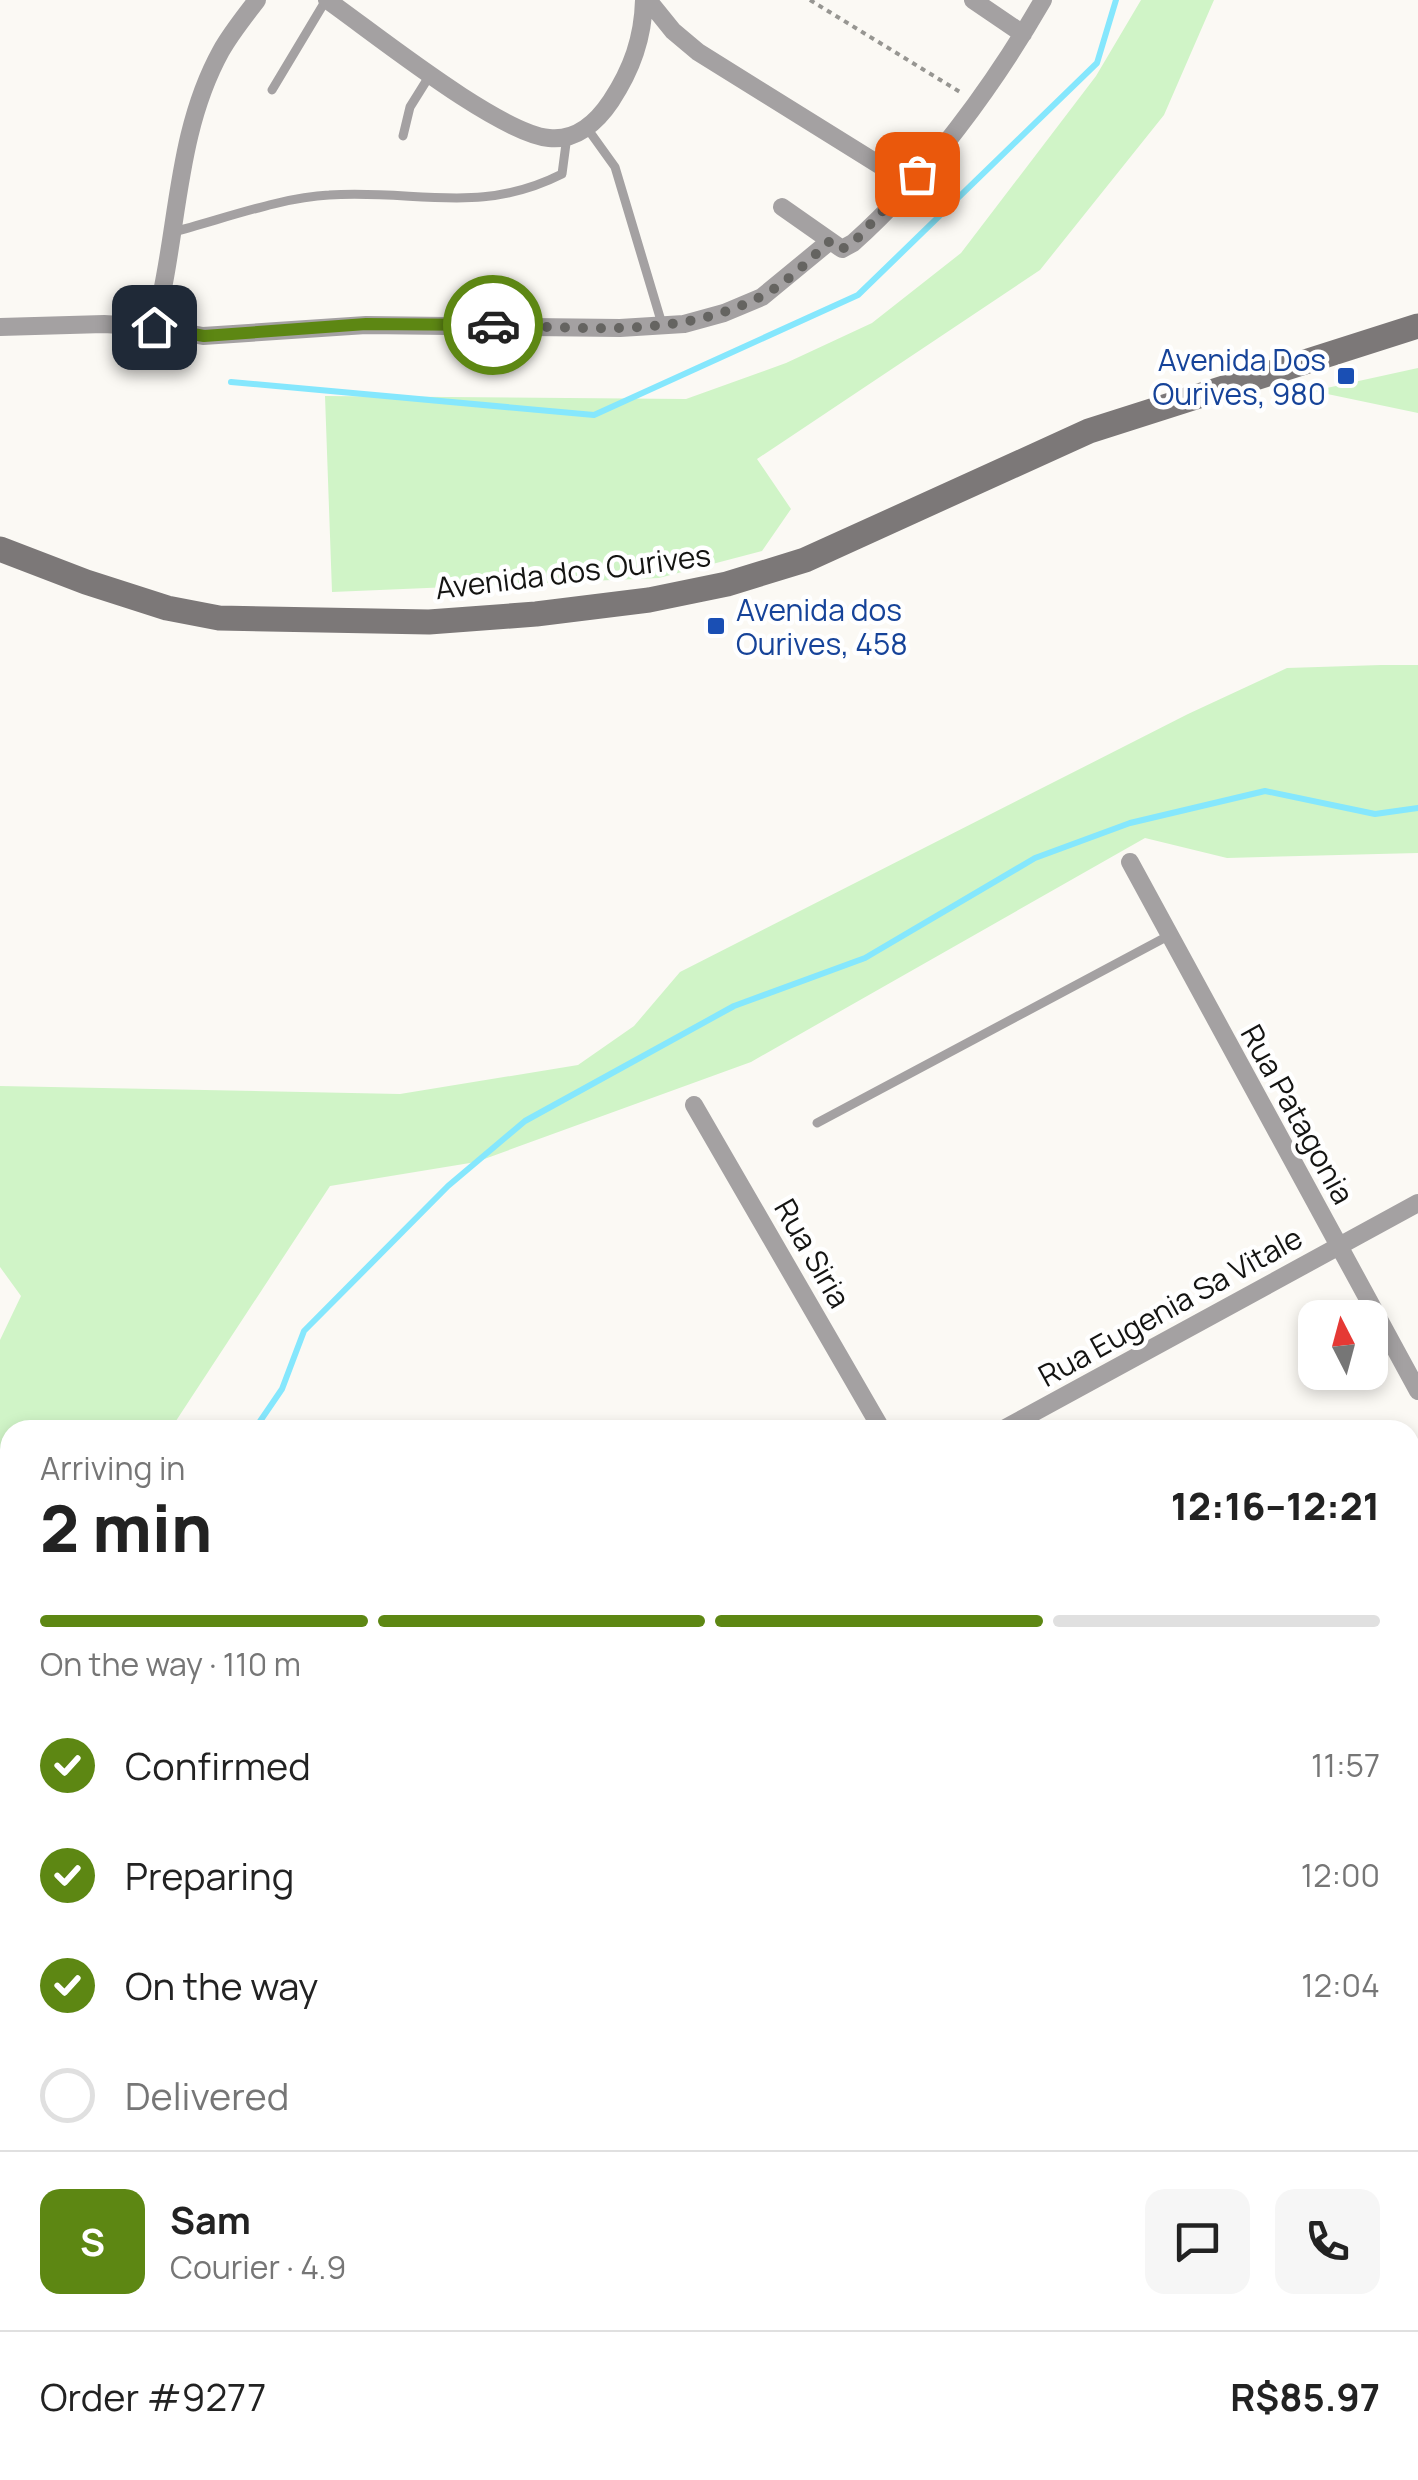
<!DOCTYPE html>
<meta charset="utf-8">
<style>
:root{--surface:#fff;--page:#f6f6f6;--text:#222;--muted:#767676;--line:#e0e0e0;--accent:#5d8713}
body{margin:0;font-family:Manrope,sans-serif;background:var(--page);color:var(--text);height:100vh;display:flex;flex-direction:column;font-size:38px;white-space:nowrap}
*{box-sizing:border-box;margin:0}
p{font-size:32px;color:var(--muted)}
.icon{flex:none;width:55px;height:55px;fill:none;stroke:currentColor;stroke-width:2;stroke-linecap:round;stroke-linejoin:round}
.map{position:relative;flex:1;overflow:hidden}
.details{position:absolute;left:0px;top:1420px;width:1420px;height:1060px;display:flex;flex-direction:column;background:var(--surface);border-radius:30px 30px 0 0;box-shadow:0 5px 15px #0003}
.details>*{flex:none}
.needle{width:65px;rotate:354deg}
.buttons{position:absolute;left:1298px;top:1300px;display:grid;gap:20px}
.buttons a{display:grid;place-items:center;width:90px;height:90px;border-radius:20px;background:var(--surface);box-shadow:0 5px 15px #0003;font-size:50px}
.pin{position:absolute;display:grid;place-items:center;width:85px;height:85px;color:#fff;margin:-42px;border-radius:20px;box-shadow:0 5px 15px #0006}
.courier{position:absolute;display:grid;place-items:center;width:100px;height:100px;margin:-50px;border:8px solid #5d8713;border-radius:50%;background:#fff;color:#222;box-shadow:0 2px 12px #0007}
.head em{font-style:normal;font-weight:800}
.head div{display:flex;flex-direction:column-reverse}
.head{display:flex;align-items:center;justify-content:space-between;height:170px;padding:0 40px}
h1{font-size:65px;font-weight:800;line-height:75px}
.bar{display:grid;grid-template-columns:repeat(4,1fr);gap:15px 10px;align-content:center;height:120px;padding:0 40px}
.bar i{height:12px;border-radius:8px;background:var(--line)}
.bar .on{background:var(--accent)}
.bar p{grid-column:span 4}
.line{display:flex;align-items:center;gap:25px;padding:0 40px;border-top:2px solid var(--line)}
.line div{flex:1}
.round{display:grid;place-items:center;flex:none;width:105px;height:105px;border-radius:20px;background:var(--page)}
ol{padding:0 40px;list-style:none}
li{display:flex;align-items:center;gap:30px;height:110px}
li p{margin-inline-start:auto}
li .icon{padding:10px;border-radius:50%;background:var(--accent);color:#fff;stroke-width:4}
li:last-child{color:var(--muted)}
li i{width:55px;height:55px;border:5px solid var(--line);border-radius:50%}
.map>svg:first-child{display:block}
</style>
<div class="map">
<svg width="1418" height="2480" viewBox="0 0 1418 2480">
<rect width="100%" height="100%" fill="#fbf9f4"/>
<!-- education -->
<path fill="#fde9f1" d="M1410 2131 1418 2135V2480H1081L1086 2470H1410Z"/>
<!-- green -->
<path fill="#d0f4c7" d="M1141 0H1214L1164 115 1040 270 757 459 791 509 762 551 659 578 332 592 325 396 686 399 786 363 872 323 961 253 1096 76Z
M1418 368V413L1313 391Z
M1381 665H1418V853L1227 858 1145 838 751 1062 476 1162 330 1186 170 1430H10V1563L0 1570V1340L21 1296 0 1267V1086L400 1094 578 1065 634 1026 680 972 1188 714 1287 668Z"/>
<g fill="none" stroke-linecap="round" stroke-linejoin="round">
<!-- stream -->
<path stroke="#85e7fd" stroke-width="6" d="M231 382 594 415 858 295 1097 63 1116 0
M254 1430 282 1389 304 1331 448 1186 525 1121 734 1006 865 958 1035 858 1130 823 1265 791 1375 814 1418 808
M0 1611 10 1605"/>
<!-- path -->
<path stroke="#979692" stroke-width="4" stroke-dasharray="5 5" stroke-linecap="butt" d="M810 0 960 92"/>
<!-- service -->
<path stroke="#a4a1a2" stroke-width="9" d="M272 90 326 0
M587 128 615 167 662 324
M403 136 410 107 430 75
M173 232C220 220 282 197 329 195 416 189 479 216 562 174L567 136
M817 1123 1168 936"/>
<!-- minor -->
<path stroke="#a4a1a2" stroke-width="18" d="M327 0C374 33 498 133 549 138 576 141 597 122 611 101 632 69 643 38 644 0
M648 0 673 31 698 52 894 174
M973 0 1023 34
M782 207 842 249 853 243C926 178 994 85 1043 0
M0 327 104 324 154 327 203 336 366 325 620 328 684 324 724 313 762 297 830 241
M154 327C179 236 174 136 221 51 231 33 245 16 257 0
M1130 862 1418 1391
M694 1105 882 1430
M1002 1430 1418 1203
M0 1767 10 1786
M1410 1808 1418 1793
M0 1974 10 1969
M1410 2111 1418 2115
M0 2440 10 2460
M15 2470 20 2480
M383 2470 389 2480
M949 2470 954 2480
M571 2480 589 2470
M1063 2480 1068 2470"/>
<!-- tertiary -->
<path stroke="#a4a1a2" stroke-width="20" d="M1410 1619 1418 1614
M0 2389 10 2383"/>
<!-- secondary -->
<path stroke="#7c7878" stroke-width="25" d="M0 549 86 582 167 608 219 618 429 622 536 614 649 600 727 584 805 560 1089 431 1418 326"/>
</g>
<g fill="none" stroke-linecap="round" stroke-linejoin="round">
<!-- done -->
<path stroke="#656461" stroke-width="10" stroke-dasharray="0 18" d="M493 325C580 327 677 339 758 298 785 285 808 261 830 241L842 249 853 243 917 174"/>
<!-- route -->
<path stroke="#5d8713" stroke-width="12" d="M154 327 204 336 366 324 493 325"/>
</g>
<!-- markers -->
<g fill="#1a4fb4" stroke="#fff" stroke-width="4">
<rect x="1336" y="366" width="20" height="20" rx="5"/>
<rect x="706" y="616" width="20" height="20" rx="5"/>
</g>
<g text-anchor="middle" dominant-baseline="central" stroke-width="9" stroke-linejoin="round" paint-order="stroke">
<!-- transit labels -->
<g font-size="30" fill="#164399" stroke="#fff" text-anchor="end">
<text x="1326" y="359">Avenida Dos<tspan x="1326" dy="34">Ourives, 980</tspan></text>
<text x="736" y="609" text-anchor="start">Avenida dos<tspan x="736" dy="34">Ourives, 458</tspan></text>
</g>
<!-- street labels -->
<g font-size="30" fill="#141412" stroke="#fff">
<text transform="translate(573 571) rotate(-7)">Avenida dos Ourives</text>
<text transform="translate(1298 1114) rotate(61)">Rua Patagonia</text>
<text transform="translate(813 1253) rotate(60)">Rua Siria</text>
<text transform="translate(1170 1306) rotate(-29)">Rua Eugenia Sa Vitale</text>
</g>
</g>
</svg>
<div class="buttons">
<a><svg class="needle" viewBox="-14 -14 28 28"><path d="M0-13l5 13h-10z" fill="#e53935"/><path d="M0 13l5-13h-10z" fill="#767676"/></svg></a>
</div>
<div class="pin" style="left:917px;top:174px;background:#ea580c"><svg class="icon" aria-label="bag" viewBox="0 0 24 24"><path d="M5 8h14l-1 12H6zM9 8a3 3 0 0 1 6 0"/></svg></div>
<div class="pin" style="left:154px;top:327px;background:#1f2937"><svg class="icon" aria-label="home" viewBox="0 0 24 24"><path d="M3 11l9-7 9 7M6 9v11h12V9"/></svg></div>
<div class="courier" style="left:493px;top:325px"><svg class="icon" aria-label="car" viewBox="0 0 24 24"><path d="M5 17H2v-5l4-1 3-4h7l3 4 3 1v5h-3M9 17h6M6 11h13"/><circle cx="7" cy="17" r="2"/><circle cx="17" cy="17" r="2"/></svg></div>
<section class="details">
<div class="head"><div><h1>2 min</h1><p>Arriving in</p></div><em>12:16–12:21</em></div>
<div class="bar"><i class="on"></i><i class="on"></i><i class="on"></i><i></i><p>On the way · 110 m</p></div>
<ol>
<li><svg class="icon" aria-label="check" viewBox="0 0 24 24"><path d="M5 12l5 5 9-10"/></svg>Confirmed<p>11:57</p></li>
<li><svg class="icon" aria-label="check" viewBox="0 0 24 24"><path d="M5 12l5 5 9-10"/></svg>Preparing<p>12:00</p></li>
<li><svg class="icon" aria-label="check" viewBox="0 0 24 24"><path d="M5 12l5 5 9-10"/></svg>On the way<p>12:04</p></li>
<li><i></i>Delivered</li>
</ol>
<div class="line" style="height:180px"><b class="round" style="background:var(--accent);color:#fff">S</b><div><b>Sam</b><p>Courier · 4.9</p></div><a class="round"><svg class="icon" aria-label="chat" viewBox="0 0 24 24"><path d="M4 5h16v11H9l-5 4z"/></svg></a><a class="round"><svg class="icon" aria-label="phone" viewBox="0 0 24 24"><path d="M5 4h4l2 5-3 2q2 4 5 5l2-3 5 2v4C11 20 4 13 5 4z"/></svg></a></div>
<div class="line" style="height:130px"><div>Order #9277</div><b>R$85.97</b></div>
</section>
</div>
